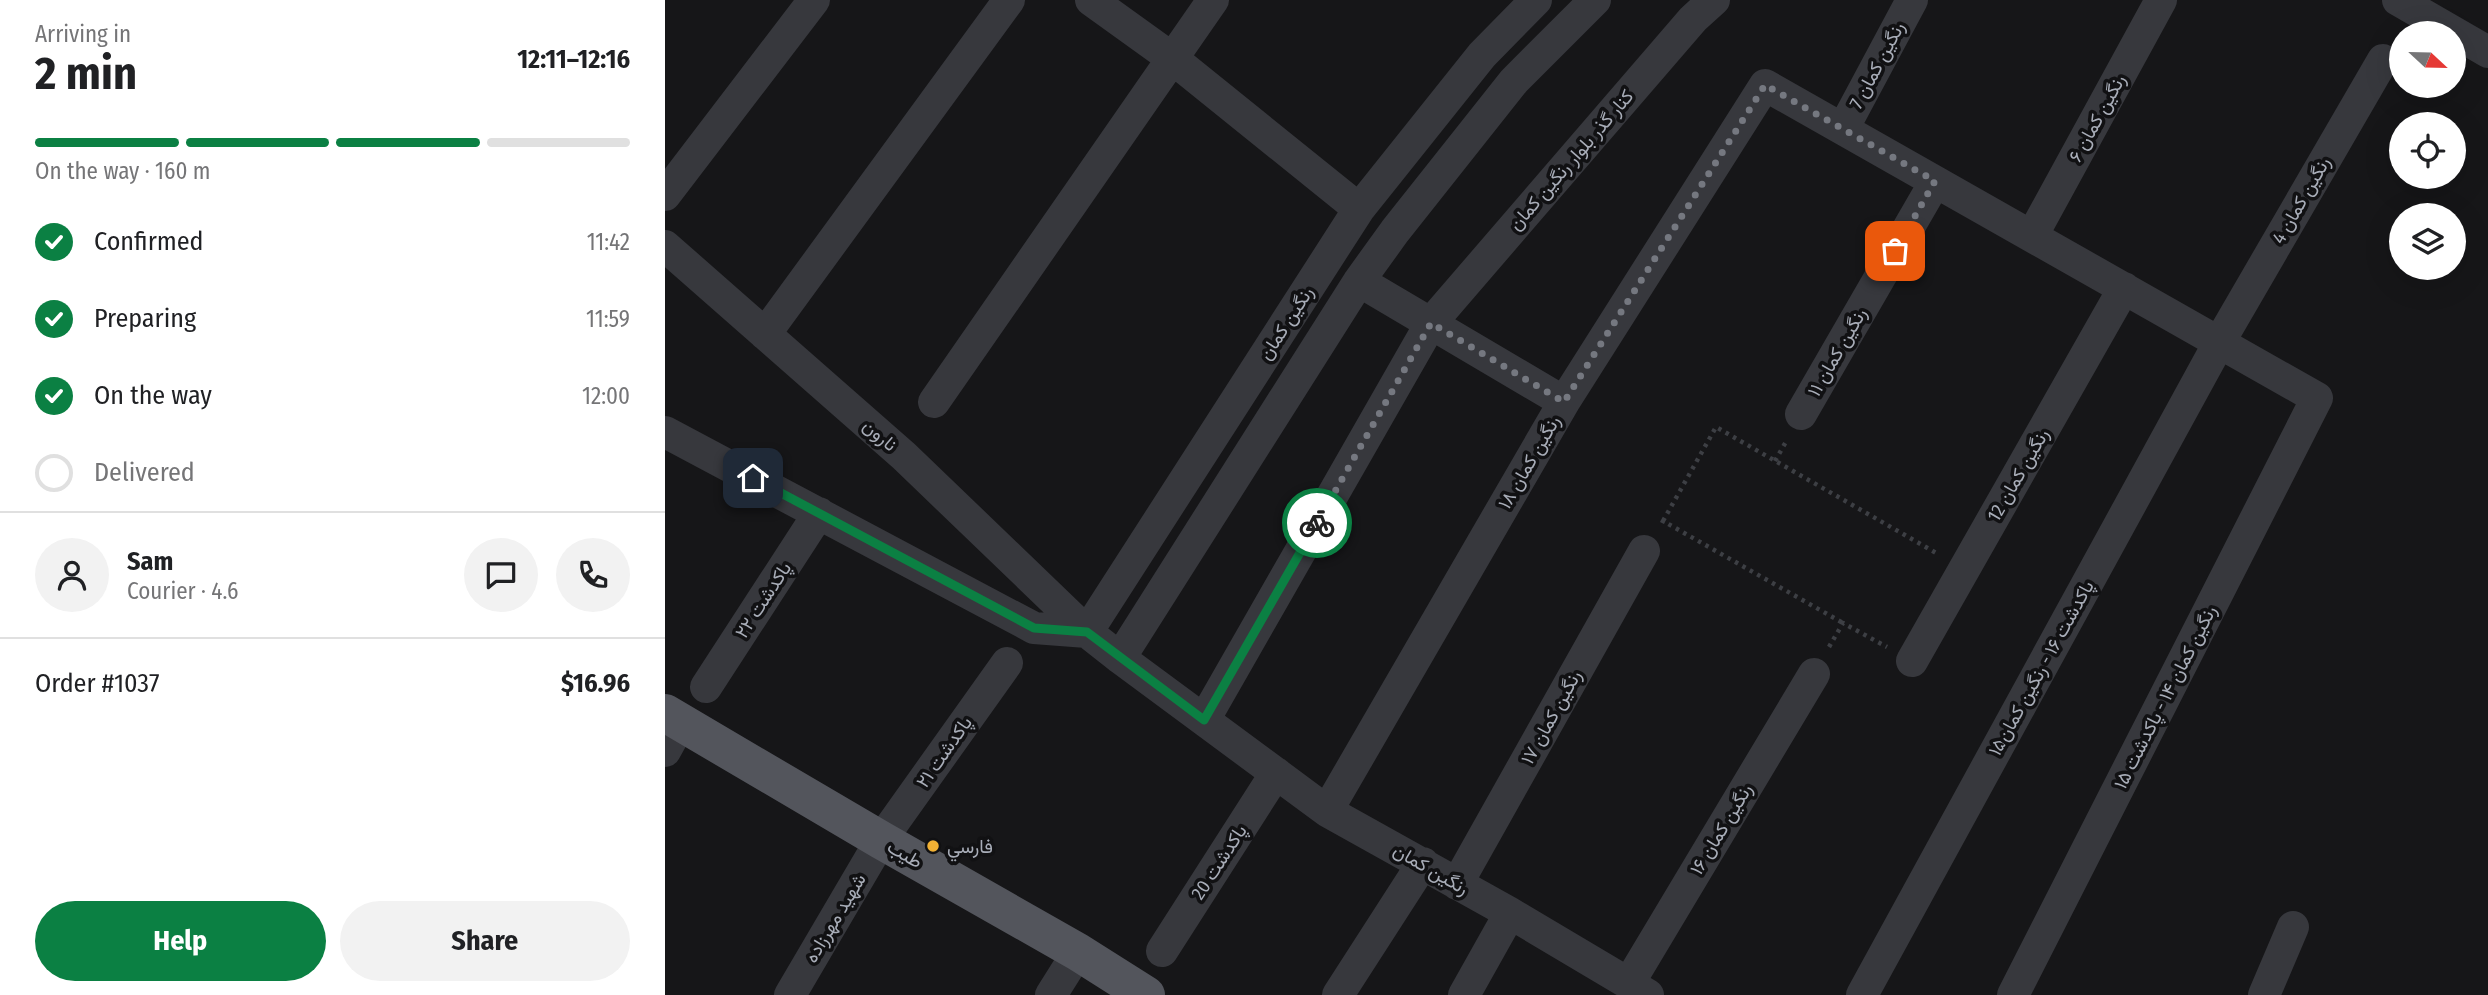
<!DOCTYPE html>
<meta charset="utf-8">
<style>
:root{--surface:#fff;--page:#f2f2f2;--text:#202124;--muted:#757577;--line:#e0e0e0;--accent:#0b8043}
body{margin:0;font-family:"Fira Sans Condensed",Vazirmatn,sans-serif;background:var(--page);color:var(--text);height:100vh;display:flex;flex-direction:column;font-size:26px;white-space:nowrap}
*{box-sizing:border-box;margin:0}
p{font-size:23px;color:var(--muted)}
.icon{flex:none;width:38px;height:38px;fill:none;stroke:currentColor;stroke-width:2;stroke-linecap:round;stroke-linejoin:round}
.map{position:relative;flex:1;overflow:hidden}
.side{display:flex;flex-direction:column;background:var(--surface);width:665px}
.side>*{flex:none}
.needle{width:46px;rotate:112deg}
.buttons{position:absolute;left:1724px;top:21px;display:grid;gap:14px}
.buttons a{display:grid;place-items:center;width:77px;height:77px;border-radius:50%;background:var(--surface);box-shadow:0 7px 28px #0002;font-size:35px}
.pin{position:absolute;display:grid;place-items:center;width:60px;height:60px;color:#fff;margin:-30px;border-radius:14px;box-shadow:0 4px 10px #0006}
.courier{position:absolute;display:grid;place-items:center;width:70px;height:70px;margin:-35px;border:5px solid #0b8043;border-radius:50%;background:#fff;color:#222;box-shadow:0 2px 9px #0007}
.summary em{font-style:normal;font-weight:700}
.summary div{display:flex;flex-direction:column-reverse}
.summary{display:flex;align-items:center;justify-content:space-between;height:119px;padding:0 35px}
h1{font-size:46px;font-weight:700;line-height:52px}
.bar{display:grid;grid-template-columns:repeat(4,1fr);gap:10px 7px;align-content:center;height:84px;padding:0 35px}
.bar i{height:9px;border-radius:5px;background:var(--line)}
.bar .active{background:var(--accent)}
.bar p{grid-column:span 4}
.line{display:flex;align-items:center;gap:18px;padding:0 35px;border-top:2px solid var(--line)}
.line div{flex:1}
.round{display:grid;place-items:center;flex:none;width:74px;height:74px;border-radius:37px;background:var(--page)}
ol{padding:0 35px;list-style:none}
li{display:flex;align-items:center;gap:21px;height:77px}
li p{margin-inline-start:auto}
li .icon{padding:7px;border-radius:50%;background:var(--accent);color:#fff;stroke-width:4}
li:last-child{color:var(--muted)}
li i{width:38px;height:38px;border:4px solid var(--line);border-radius:50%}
.cta{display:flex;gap:14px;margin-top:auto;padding:14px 35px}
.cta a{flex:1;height:80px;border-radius:42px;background:var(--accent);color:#fff;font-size:28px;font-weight:700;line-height:80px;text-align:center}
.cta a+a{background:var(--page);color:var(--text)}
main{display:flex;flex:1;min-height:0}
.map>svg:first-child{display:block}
</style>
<main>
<section class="side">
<div class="summary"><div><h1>2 min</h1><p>Arriving in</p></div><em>12:11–12:16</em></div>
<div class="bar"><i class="active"></i><i class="active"></i><i class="active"></i><i></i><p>On the way · 160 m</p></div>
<ol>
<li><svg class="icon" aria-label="check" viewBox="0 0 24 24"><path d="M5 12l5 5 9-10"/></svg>Confirmed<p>11:42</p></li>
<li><svg class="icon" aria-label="check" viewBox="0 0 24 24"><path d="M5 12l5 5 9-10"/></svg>Preparing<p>11:59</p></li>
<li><svg class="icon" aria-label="check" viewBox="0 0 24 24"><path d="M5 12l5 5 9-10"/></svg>On the way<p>12:00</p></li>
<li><i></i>Delivered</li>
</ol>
<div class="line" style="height:126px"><a class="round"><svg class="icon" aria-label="person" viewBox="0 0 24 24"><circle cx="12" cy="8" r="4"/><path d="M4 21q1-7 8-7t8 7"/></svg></a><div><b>Sam</b><p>Courier · 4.6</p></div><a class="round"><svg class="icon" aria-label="chat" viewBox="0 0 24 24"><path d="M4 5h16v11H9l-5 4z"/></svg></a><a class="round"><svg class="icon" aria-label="phone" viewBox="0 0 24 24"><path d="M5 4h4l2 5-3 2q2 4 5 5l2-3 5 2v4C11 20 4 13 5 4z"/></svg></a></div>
<div class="line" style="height:91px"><div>Order #1037</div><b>$16.96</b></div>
<div class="cta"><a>Help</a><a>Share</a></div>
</section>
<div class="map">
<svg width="1823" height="995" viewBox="0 0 1823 995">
<rect width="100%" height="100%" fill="#161618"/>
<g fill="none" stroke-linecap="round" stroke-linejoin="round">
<!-- path -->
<path stroke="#3d3f44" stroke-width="4.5" stroke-dasharray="3.5 5" stroke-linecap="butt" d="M1110 461 1122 440
M998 521 1051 427 1273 554
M997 523 998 521 1178 623
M1164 647 1178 623 1222 647"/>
<!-- minor -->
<path stroke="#37383d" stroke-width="32" d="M426 0 508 59 694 209
M1733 0 1823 52
M1178 129 1247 0
M0 195 149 0
M1367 236 1496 0
M0 246 239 456 422 632 455 658 662 811 845 913 983 995
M694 281 899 402
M100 334 344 0
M269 402 548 0
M1136 414 1270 182
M0 432 369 628 422 632
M422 632 694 209 817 55 871 0
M455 658 694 281 730 231 849 81 930 0
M1247 661 1459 288
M41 687 154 513
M539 720 766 323 1028 19 1049 0
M0 751 16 722
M662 811 899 402 1100 85 1652 398 1348 995
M792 884 979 551
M497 951 611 773
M964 983 1149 674
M125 995 216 840 342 663
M386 995 413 952
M673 995 758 863
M799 995 845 913
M1197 995 1555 341 1718 60
M1599 995 1628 927"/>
<!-- major -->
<path stroke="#53555c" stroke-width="38" d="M0 713 216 840 413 952 481 995"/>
</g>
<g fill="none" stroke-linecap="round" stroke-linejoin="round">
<!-- done -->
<path stroke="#757880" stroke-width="7" stroke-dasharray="0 12.6" d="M652 523 766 323 899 402 1100 85 1270 181 1230 251"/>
<!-- route -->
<path stroke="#0b8043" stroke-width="9" d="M88 478 369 628 422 632 539 720 652 523"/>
</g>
<!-- markers -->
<circle fill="#f2b134" stroke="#111113" stroke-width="2.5" cx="268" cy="846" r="7"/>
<g text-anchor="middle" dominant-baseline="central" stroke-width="7" stroke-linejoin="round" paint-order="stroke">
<!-- street labels -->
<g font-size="19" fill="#a8adb8" stroke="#111113">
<text transform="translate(1212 65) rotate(-62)">رنگین کمان 7</text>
<text transform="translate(1432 118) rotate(-61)">رنگین کمان ۶</text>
<text transform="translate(906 160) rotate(-49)">کنار گذر بلوار رنگین کمان</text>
<text transform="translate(1636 200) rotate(-60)">رنگین کمان 4</text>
<text transform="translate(621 323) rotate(-57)">رنگین کمان</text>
<text transform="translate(1172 352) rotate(-60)">رنگین کمان ۱۱</text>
<text transform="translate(215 435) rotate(41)">نارون</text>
<text transform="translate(864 462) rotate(-60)">رنگین کمان ۱۸</text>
<text transform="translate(1353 475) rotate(-60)">رنگین کمان 12</text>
<text transform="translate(98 600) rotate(-57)">پاکدشت ۲۲</text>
<text transform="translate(1376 668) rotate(-61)">پاکدشت ۱۶ - رنگین کمان۱۵</text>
<text transform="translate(1500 697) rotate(-63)">رنگین کمان ۱۴ - پاکدشت ۱۵</text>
<text transform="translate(886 717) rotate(-61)">رنگین کمان ۱۷</text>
<text transform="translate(279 752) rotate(-55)">پاکدشت ۲۱</text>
<text transform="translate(1056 829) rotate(-59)">رنگین کمان ۱۶</text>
<text transform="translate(240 854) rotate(30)">طیب</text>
<text transform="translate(554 862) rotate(-57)">پاکدشت 20</text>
<text transform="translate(766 869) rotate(30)">رنگین کمان</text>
<text transform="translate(170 918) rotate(-59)">شهید مهرزاده</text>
</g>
<!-- poi labels -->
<g font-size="19" fill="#a8adb8" stroke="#111113" text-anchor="start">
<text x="282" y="846">فارسي</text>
</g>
</g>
</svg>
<div class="buttons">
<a><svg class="needle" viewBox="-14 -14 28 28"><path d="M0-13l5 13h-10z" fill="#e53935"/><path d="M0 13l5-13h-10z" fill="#757577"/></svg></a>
<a><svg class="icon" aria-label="locate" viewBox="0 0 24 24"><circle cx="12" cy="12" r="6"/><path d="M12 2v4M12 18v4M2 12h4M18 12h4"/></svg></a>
<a><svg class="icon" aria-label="layers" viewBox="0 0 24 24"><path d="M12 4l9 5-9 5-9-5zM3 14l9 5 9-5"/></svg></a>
</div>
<div class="pin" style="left:1230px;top:251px;background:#ea580c"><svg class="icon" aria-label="bag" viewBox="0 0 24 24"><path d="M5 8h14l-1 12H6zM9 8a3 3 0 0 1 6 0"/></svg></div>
<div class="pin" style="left:88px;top:478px;background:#1f2937"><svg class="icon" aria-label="home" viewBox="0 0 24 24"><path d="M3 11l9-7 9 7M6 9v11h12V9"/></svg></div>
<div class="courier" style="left:652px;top:523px"><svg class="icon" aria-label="bike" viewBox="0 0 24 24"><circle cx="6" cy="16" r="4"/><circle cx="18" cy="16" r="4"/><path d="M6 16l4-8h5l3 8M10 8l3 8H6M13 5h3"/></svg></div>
</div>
</main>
